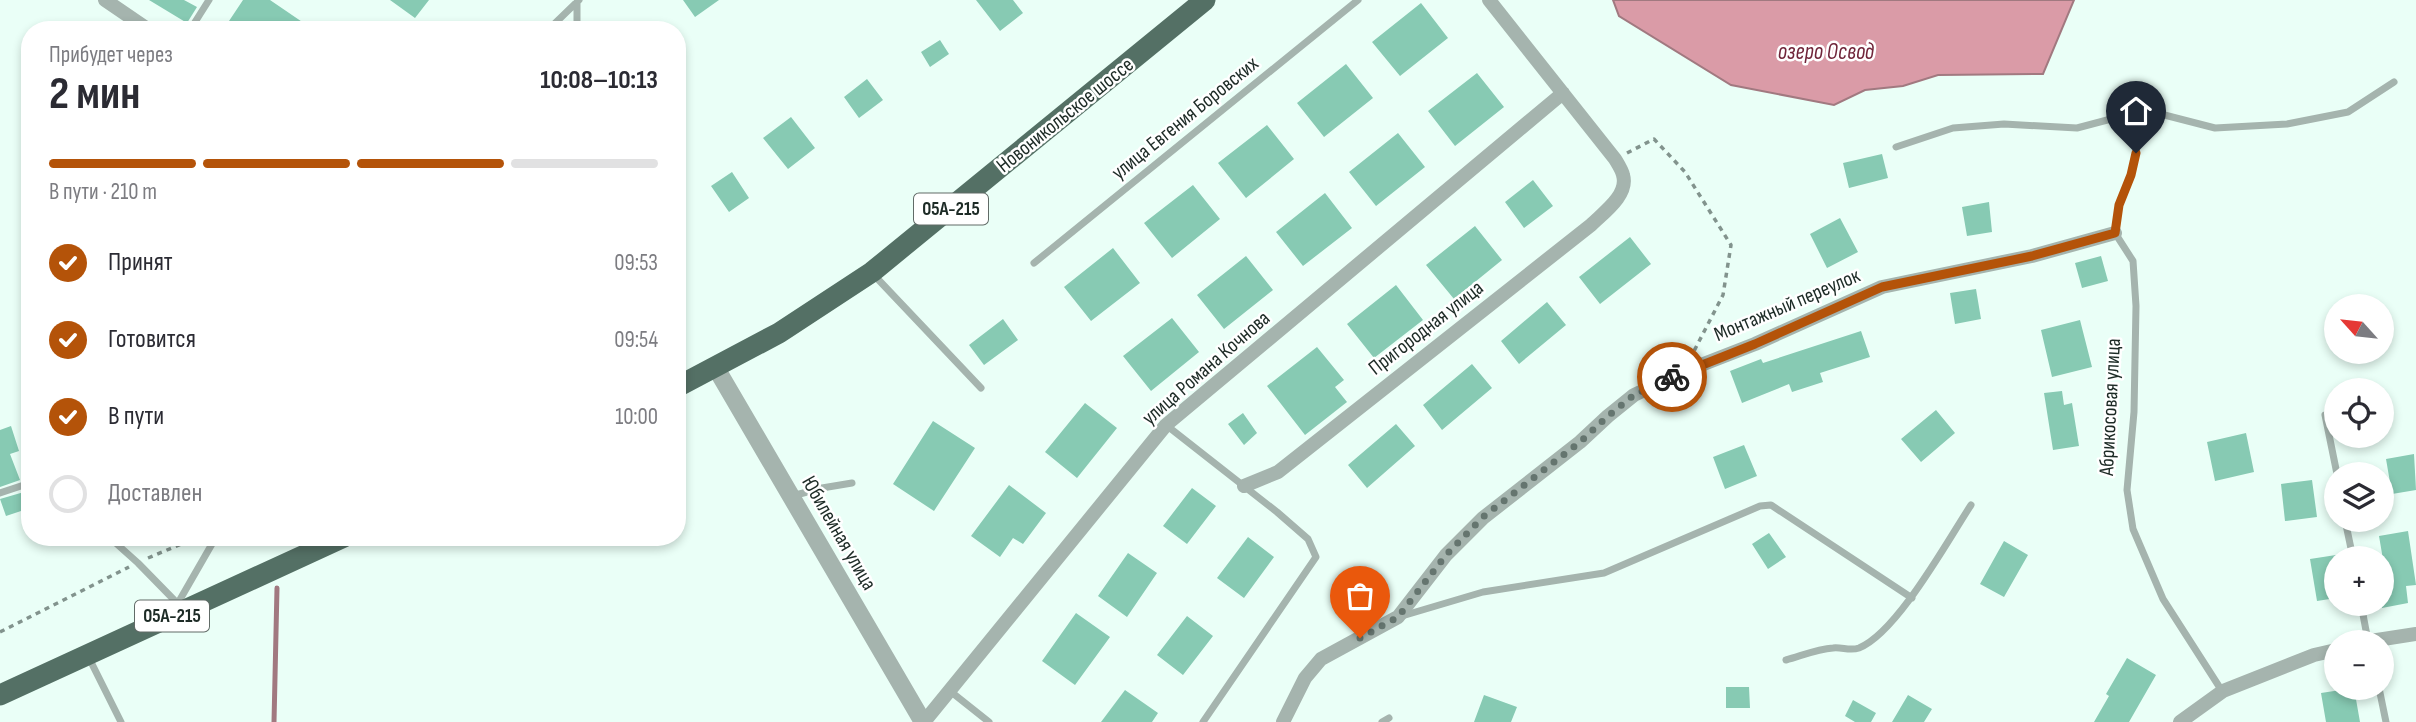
<!DOCTYPE html>
<html lang="ru">
<meta charset="utf-8">
<style>
:root{--surface:#fff;--page:#f7f7f7;--text:#2b2b33;--muted:#7c7c81;--line:#e1e1e2;--accent:#b45309}
body{margin:0;font-family:"Sofia Sans Condensed",sans-serif;background:var(--page);color:var(--text);height:100vh;display:flex;flex-direction:column;font-size:26px;white-space:nowrap}
*{box-sizing:border-box;margin:0}
p{font-size:23px;color:var(--muted)}
.icon{flex:none;width:38px;height:38px;fill:none;stroke:currentColor;stroke-width:2;stroke-linecap:round;stroke-linejoin:round}
.map{position:relative;flex:1;overflow:hidden}
.sheet{position:absolute;left:21px;top:21px;width:665px;height:525px;display:flex;flex-direction:column;background:var(--surface);border-radius:28px;box-shadow:0 4px 10px #0003}
.sheet>*{flex:none}
.needle{width:46px;rotate:297deg}
.tools{position:absolute;left:2324px;top:294px;display:grid;gap:14px}
.tools a{display:grid;place-items:center;width:70px;height:70px;border-radius:50%;background:var(--surface);box-shadow:0 4px 10px #0003;font-size:35px}
.pin{position:absolute;display:grid;place-items:center;width:60px;height:60px;color:#fff;margin:-72px -30px;border-radius:50% 50% 50% 0;rotate:-45deg;box-shadow:0 0 7px #0007}
.pin .icon{rotate:45deg}
.courier{position:absolute;display:grid;place-items:center;width:70px;height:70px;margin:-35px;border:5px solid #b45309;border-radius:50%;background:#fff;color:#222;box-shadow:0 2px 9px #0007}
.head em{font-style:normal;font-weight:700}
.head div{display:flex;flex-direction:column-reverse}
.head{display:flex;align-items:center;justify-content:space-between;height:119px;padding:0 28px}
h1{font-size:46px;font-weight:700;line-height:52px}
.bar{display:grid;grid-template-columns:repeat(4,1fr);gap:10px 7px;align-content:center;height:84px;padding:0 28px}
.bar i{height:9px;border-radius:5px;background:var(--line)}
.bar .active{background:var(--accent)}
.bar p{grid-column:span 4}
ol{padding:0 28px;list-style:none}
li{display:flex;align-items:center;gap:21px;height:77px}
li p{margin-inline-start:auto}
li .icon{padding:7px;border-radius:50%;background:var(--accent);color:#fff;stroke-width:4}
li:last-child{color:var(--muted)}
li i{width:38px;height:38px;border:4px solid var(--line);border-radius:50%}
.map>svg:first-child{display:block}
</style>
<div class="map">
<svg width="2416" height="722" viewBox="0 0 2416 722">
<rect width="100%" height="100%" fill="#eafff7"/>
<!-- water -->
<path fill="#da9ba7" stroke="#a17980" stroke-width="2" d="M1613 0H2074L2043 74 1938 75 1903 86 1865 90 1834 105 1731 85 1619 16Z"/>
<g fill="none" stroke-linecap="round" stroke-linejoin="round">
<!-- stream -->
<path stroke="#a17980" stroke-width="5" d="M274 722 277 588"/>
</g>
<!-- building -->
<path fill="#87cab3" d="M149 0H184L197 7 187 23Z
M243 0H270L314 30H242L229 21Z
M390 0H429L415 18Z
M683 0H719L695 17Z
M976 0H1013L1023 13 1000 31Z
M1421 3 1448 38 1400 76 1372 42Z
M940 40 949 54 930 67 921 52Z
M1346 64 1373 98 1324 137 1297 103Z
M1477 73 1504 107 1455 146 1428 111Z
M867 79 883 100 859 118 844 97Z
M791 117 815 148 788 169 763 138Z
M1267 125 1294 159 1246 198 1218 163Z
M1398 133 1425 167 1376 206 1349 172Z
M1882 154 1888 178 1849 188 1843 163Z
M732 172 749 198 729 212 711 186Z
M1533 180 1553 206 1524 228 1505 202Z
M1193 185 1220 219 1172 258 1144 223Z
M1325 193 1352 228 1303 266 1276 232Z
M1989 202 1992 232 1967 236 1962 207Z
M1840 218 1858 252 1827 268 1810 234Z
M1475 226 1502 260 1454 299 1426 265Z
M1630 237 1651 264 1600 304 1579 277Z
M1113 248 1140 283 1091 321 1064 287Z
M1246 256 1273 290 1224 329 1197 295Z
M2101 256 2108 281 2082 288 2075 263Z
M1396 285 1423 320 1374 358 1347 324Z
M1976 289 1981 319 1955 324 1950 293Z
M1547 302 1566 325 1519 364 1501 341Z
M1172 318 1199 352 1151 391 1123 356Z
M1003 319 1018 340 984 365 969 345Z
M2080 320 2092 367 2052 377 2041 330Z
M1861 331 1870 357 1820 373 1823 382 1792 392 1789 384 1742 403 1730 371 1761 359 1763 363Z
M1317 347 1344 380 1335 387 1347 402 1305 435 1267 386Z
M1472 364 1492 388 1442 430 1423 405Z
M2062 391 2064 405 2072 403 2079 446 2053 450 2044 393Z
M1085 403 1117 428 1077 478 1045 452Z
M1936 410 1955 433 1921 462 1901 439Z
M1243 413 1257 433 1244 445 1228 424Z
M933 421 975 448 934 511 893 484Z
M1396 424 1415 446 1367 488 1348 465Z
M11 426 19 451 10 454 20 480 0 487V430Z
M2246 433 2254 472 2215 481 2207 442Z
M1744 445 1757 476 1725 489 1713 457Z
M2414 454 2416 490 2392 494 2386 459Z
M2312 480 2317 517 2285 521 2281 484Z
M1009 485 1046 513 1023 544 1013 538 1000 557 971 536Z
M1192 488 1216 506 1187 544 1163 526Z
M24 492 30 508 6 516 0 499Z
M2408 531 2416 585 2406 586 2408 603 2382 608V584L2387 583 2379 536Z
M1769 533 1786 557 1768 569 1752 544Z
M1248 537 1274 557 1244 598 1217 578Z
M2004 541 2028 555 2004 597 1980 584Z
M1128 553 1157 573 1127 617 1098 596Z
M2336 555V598L2317 601 2310 559Z
M1076 613 1110 637 1075 685 1042 661Z
M1187 616 1213 636 1183 675 1157 655Z
M2127 658 2156 675 2129 722H2094L2109 696 2106 694Z
M1726 687H1749L1750 708H1726Z
M2354 688 2360 722H2326L2321 693Z
M1125 690 1158 713 1152 722H1101Z
M1484 695 1517 707 1511 722H1474Z
M1908 695 1932 709 1924 722H1892Z
M1853 700 1876 713 1871 722H1855L1845 716Z"/>
<g fill="none" stroke-linecap="round" stroke-linejoin="round">
<!-- path -->
<path stroke="#82938d" stroke-width="3.5" stroke-dasharray="5 5" stroke-linecap="butt" d="M1627 153 1654 139 1685 172 1731 245 1723 295 1694 351
M148 558 198 537
M0 632 129 567"/>
<!-- service -->
<path stroke="#a5b4ae" stroke-width="7" d="M190 30 209 0
M548 30 579 0
M577 30V2
M2145 110 2131 175 2119 205 2115 233 2133 261 2136 306 2134 412 2127 490 2133 529 2163 599 2222 691
M1896 147 1953 128 2004 124 2077 128 2145 110 2215 128 2287 124 2348 112 2394 82
M1034 263 1358 0
M873 274 981 388
M2325 415 2337 474
M1166 425 1277 512 1308 539 1316 557 1203 722
M0 493 30 483
M792 496 822 488 852 483
M2345 520 2353 558
M109 537 138 563 181 607
M178 603 216 537
M2361 604 2368 641
M1402 616 1483 592 1604 573 1760 506 1771 505 1912 598
M88 656 121 722
M1786 660C1801 656 1817 649 1833 648 1842 647 1850 651 1859 648 1897 633 1948 540 1971 505
M2379 688 2386 722
M950 691 989 722
M1382 722 1389 718"/>
<!-- minor -->
<path stroke="#a5b4ae" stroke-width="14" d="M105 0 149 30
M1244 486 1278 472 1591 225C1603 213 1629 195 1623 175 1622 170 1618 164 1615 159L1489 0
M2364 642 2416 634
M924 722 1166 425 1563 93
M1283 722 1305 678 1321 659 1398 617 1446 555 1483 518 1580 442 1608 416 1634 395 1683 372 1755 344 1882 287 2032 256 2115 233
M2180 722 2223 691 2314 655 2336 650"/>
<!-- tertiary -->
<path stroke="#a5b4ae" stroke-width="18" d="M716 368 923 722"/>
<!-- trunk -->
<path stroke="#547065" stroke-width="21" d="M677 387 779 333 872 272 1205 0
M0 695 344 537"/>
</g>
<g fill="none" stroke-linecap="round" stroke-linejoin="round">
<!-- done -->
<path stroke="#65756f" stroke-width="7" stroke-dasharray="0 12.6" d="M1360 638 1398 617 1446 555 1483 517 1580 442 1608 416 1634 395 1672 377"/>
<!-- route -->
<path stroke="#b45309" stroke-width="9" d="M1672 377 1755 344 1882 287 2032 256 2115 233 2119 205 2131 175 2136 153"/>
</g>
<g text-anchor="middle" dominant-baseline="central" stroke-width="5" stroke-linejoin="round" paint-order="stroke">
<!-- shield labels -->
<g fill="#fff" stroke="#616b67" stroke-width="2">
<rect x="914" y="193.5" width="74" height="31" rx="5"/>
<rect x="135" y="600.5" width="74" height="31" rx="5"/>
</g>
<g font-size="19" font-weight="bold" fill="#1d2b26">
<text x="951" y="209">05А-215</text>
<text x="172" y="616">05А-215</text>
</g>
<!-- street labels -->
<g font-size="21" fill="#1d2b26" stroke="#fff">
<text transform="translate(1065 115) rotate(-39)">Новоникольское шоссе</text>
<text transform="translate(1185 118) rotate(-39)">улица Евгения Боровских</text>
<text transform="translate(1787 305) rotate(-23)">Монтажный переулок</text>
<text transform="translate(1426 328) rotate(-38)">Пригородная улица</text>
<text transform="translate(1206 368) rotate(-41)">улица Романа Кочнова</text>
<text transform="translate(2110 407) rotate(-87)">Абрикосовая улица</text>
<text transform="translate(839 533) rotate(60)">Юбилейная улица</text>
</g>
<!-- water labels -->
<g font-size="23" font-style="italic" fill="#70253a" stroke="#fff">
<text x="1826" y="52">озеро Освод</text>
</g>
</g>
</svg>
<div class="tools">
<a><svg class="needle" viewBox="-14 -14 28 28"><path d="M0-13l5 13h-10z" fill="#e53935"/><path d="M0 13l5-13h-10z" fill="#7c7c81"/></svg></a>
<a><svg class="icon" aria-label="locate" viewBox="0 0 24 24"><circle cx="12" cy="12" r="6"/><path d="M12 2v4M12 18v4M2 12h4M18 12h4"/></svg></a>
<a><svg class="icon" aria-label="layers" viewBox="0 0 24 24"><path d="M12 4l9 5-9 5-9-5zM3 14l9 5 9-5"/></svg></a>
<a>+</a>
<a>−</a>
</div>
<div class="pin" style="left:1360px;top:638px;background:#ea580c"><svg class="icon" aria-label="bag" viewBox="0 0 24 24"><path d="M5 8h14l-1 12H6zM9 8a3 3 0 0 1 6 0"/></svg></div>
<div class="pin" style="left:2136px;top:153px;background:#1f2937"><svg class="icon" aria-label="home" viewBox="0 0 24 24"><path d="M3 11l9-7 9 7M6 9v11h12V9"/></svg></div>
<div class="courier" style="left:1672px;top:377px"><svg class="icon" aria-label="bike" viewBox="0 0 24 24"><circle cx="6" cy="16" r="4"/><circle cx="18" cy="16" r="4"/><path d="M6 16l4-8h5l3 8M10 8l3 8H6M13 5h3"/></svg></div>
<section class="sheet">
<div class="head"><div><h1>2 мин</h1><p>Прибудет через</p></div><em>10:08–10:13</em></div>
<div class="bar"><i class="active"></i><i class="active"></i><i class="active"></i><i></i><p>В пути · 210 m</p></div>
<ol>
<li><svg class="icon" aria-label="check" viewBox="0 0 24 24"><path d="M5 12l5 5 9-10"/></svg>Принят<p>09:53</p></li>
<li><svg class="icon" aria-label="check" viewBox="0 0 24 24"><path d="M5 12l5 5 9-10"/></svg>Готовится<p>09:54</p></li>
<li><svg class="icon" aria-label="check" viewBox="0 0 24 24"><path d="M5 12l5 5 9-10"/></svg>В пути<p>10:00</p></li>
<li><i></i>Доставлен</li>
</ol>
</section>
</div>
